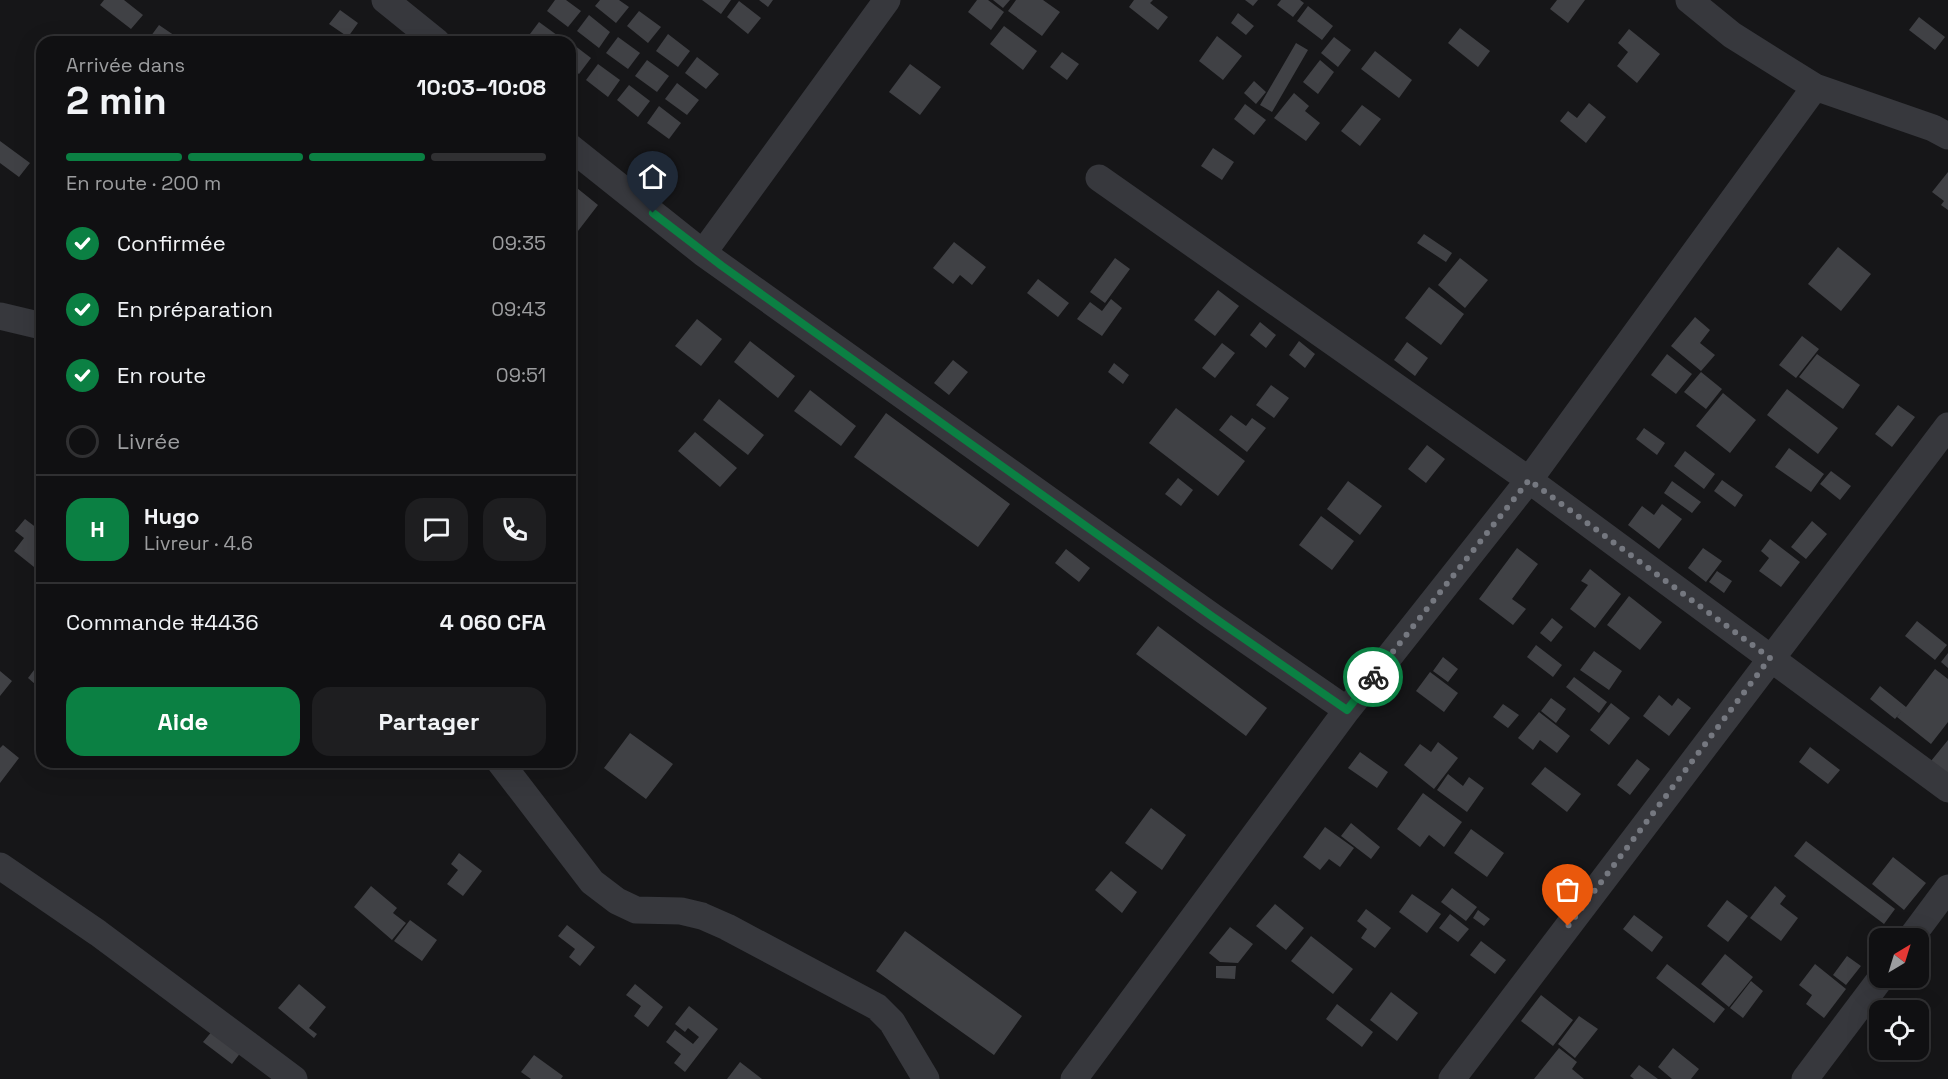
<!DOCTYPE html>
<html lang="fr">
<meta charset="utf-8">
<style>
:root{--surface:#101012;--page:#1e1e20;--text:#f1f3f6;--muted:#9c9d9f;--line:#303032;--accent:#0b8043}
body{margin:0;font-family:"Space Grotesk",sans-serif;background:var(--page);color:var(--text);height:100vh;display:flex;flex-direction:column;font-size:22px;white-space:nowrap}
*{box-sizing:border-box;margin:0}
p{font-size:20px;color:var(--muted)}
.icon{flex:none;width:33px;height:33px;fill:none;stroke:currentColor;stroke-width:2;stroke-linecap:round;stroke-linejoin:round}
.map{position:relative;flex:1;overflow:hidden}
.drawer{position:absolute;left:36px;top:36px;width:540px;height:732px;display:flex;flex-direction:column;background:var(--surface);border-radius:18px;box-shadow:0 6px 24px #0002,0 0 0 2px var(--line)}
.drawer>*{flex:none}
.needle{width:39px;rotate:38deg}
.buttons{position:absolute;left:1869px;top:928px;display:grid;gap:12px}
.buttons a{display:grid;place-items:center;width:60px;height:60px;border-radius:12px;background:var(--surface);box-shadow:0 6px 24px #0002,0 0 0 2px var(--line);font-size:30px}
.pin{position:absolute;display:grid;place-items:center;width:51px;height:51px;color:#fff;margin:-62px -26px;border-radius:50% 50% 50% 0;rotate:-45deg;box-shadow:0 0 6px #0007}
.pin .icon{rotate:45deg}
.courier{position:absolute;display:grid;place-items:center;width:60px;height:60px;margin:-30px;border:4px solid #0b8043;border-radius:50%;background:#fff;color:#222;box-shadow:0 2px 8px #0007}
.headline em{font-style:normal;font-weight:700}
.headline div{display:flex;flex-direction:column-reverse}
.headline{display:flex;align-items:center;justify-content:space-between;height:102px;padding:0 30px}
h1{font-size:39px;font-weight:700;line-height:45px}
.bar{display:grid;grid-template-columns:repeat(4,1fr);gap:9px 6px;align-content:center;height:72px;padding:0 30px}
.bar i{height:8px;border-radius:4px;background:var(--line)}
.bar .active{background:var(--accent)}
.bar p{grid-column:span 4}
.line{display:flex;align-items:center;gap:15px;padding:0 30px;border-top:2px solid var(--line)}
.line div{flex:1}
.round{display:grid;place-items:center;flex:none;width:63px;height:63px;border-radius:18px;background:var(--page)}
ol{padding:0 30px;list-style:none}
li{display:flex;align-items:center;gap:18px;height:66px}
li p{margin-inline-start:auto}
li .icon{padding:6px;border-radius:50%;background:var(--accent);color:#fff;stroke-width:4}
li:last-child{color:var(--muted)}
li i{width:33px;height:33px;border:3px solid var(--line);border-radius:50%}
.cta{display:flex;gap:12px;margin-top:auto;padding:12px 30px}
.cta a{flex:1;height:69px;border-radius:18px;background:var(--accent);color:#fff;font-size:24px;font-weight:700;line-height:69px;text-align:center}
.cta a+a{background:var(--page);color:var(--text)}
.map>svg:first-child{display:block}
</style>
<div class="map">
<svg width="1948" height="1079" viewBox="0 0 1948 1079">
<rect width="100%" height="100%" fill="#161618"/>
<!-- building -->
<path fill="#404145" d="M104 0H124L143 15 131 29 100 5Z
M555 0H566L581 11 568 27 547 11Z
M600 0H619L629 7 616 23 595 6Z
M702 0H731L721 14Z
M759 0H773L768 7Z
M977 0H988L1004 12 991 30 968 12Z
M993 0H1010L1003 8Z
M1016 0H1043L1060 12 1042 36 1008 11Z
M1134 0H1153L1150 3 1168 17 1158 30 1129 7Z
M1245 0H1258L1253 6Z
M1281 0H1300L1304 3 1293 17 1277 5Z
M1557 0H1585L1568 23 1550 9Z
M739 1 761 18 748 34 727 17Z
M1308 6 1333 26 1322 40 1297 21Z
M340 10 358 23 348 37 329 24Z
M639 11 661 27 648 43 627 26Z
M1238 13 1254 26 1246 35 1231 23Z
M589 15 610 32 599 48 577 31Z
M1919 17 1945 37 1935 50 1909 30Z
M539 22 561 38 558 42H533L527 38Z
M159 25 184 42H151L148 40Z
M1004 26 1037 51 1023 70 990 44Z
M1460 28 1490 51 1478 67 1448 43Z
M1629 29 1660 54 1637 83 1617 66 1628 52 1618 43Z
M668 34 690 51 678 67 656 51Z
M1217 36 1242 56 1223 80 1199 61Z
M618 37 640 53 628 69 606 53Z
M1334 37 1351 50 1338 67 1321 53Z
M570 42 591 58 579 74 570 67Z
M1296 43 1308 50 1272 112 1260 105Z
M1375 51 1412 80 1399 98 1361 69Z
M1062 52 1079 64 1067 80 1050 67Z
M697 57 719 74 706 89 685 73Z
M647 60 669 76 657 92 635 76Z
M1320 60 1334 72 1318 94 1303 82Z
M598 64 620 80 608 97 586 80Z
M910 64 941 87 920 115 889 92Z
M1254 81 1266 92 1256 104 1244 93Z
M677 83 699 100 687 115 665 99Z
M629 85 650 101 638 117 617 100Z
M1294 93 1309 106 1305 111 1320 123 1306 141 1274 118Z
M1589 103 1606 117 1586 143 1560 121 1568 111 1577 118Z
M1245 104 1266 120 1254 135 1234 119Z
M1362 105 1381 119 1360 146 1341 131Z
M659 106 681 123 669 139 647 123Z
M0 141 30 163 19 177 0 163Z
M1213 148 1234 162 1222 180 1201 166Z
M1948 172V210L1941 205 1944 201 1932 192Z
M572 184 598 205 578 231 570 225V186Z
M1424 234 1452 253 1446 262 1417 243Z
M954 242 986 267 972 285 960 275 953 284 933 268Z
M1838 247 1871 274 1841 311 1808 284Z
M1115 258 1130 269 1105 303 1090 292Z
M1460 258 1488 280 1465 308 1438 285Z
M42 261V277L34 271Z
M1038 279 1069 303 1058 317 1027 293Z
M1429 287 1464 314 1441 345 1405 318Z
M1218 290 1239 306 1215 336 1194 320Z
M1111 299 1122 308 1102 336 1077 319 1090 302 1102 311Z
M1695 317 1710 330 1700 343 1715 355 1701 371 1671 346Z
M697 319 722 339 701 366 675 346Z
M1260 322 1276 335 1266 348 1250 335Z
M1802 336 1819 349 1796 378 1779 365Z
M750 341 795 376 778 398 734 362Z
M1299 341 1315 354 1305 368 1289 355Z
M1407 342 1428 358 1415 376 1394 360Z
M1222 343 1235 353 1215 378 1202 368Z
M1667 354 1692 374 1676 394 1651 375Z
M1817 354 1860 385 1843 409 1799 377Z
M953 360 968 372 949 395 934 383Z
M1114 363 1129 375 1123 384 1108 372Z
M1701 372 1722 389 1706 409 1684 392Z
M1271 385 1289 398 1274 418 1256 405Z
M1787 389 1838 428 1818 454 1767 415Z
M810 390 856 426 841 446 794 411Z
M1723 393 1756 420 1730 453 1696 426Z
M719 399 764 435 748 455 703 420Z
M1898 405 1915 417 1892 447 1875 434Z
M1176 408 1245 461 1218 496 1149 443Z
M886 413 1010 504 978 547 854 457Z
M1231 415 1246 426 1252 418 1266 428 1247 452 1219 430Z
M1644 428 1665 443 1657 455 1636 439Z
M695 432 737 468 720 487 678 451Z
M1427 445 1445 459 1426 483 1408 469Z
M1789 448 1824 474 1811 492 1775 467Z
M1685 451 1715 474 1704 489 1674 466Z
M1831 471 1851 486 1840 500 1820 484Z
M1178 478 1193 490 1181 506 1165 494Z
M1722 480 1743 495 1735 507 1714 491Z
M1348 481 1382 506 1360 535 1327 509Z
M1672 481 1701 502 1692 513 1664 493Z
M1662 504 1682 519 1659 549 1628 525 1642 506 1654 515Z
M1321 516 1354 541 1332 570 1299 545Z
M25 519 42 532V556L34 567 14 551 24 538 15 531Z
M1812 521 1827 534 1806 559 1791 547Z
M1770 539 1800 562 1781 587 1759 571 1769 558 1761 551Z
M1517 548 1538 564 1512 599 1526 609 1513 625 1479 599Z
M1703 548 1722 561 1706 582 1688 568Z
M1066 549 1090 568 1079 582 1055 563Z
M1590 569 1621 594 1595 628 1570 609 1588 585 1581 581Z
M1717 571 1732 581 1724 593 1709 582Z
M1629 596 1662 622 1640 650 1607 625Z
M1552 618 1563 627 1551 642 1540 633Z
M1917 621 1947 645 1935 660 1905 636Z
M1158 626 1267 708 1246 736 1136 654Z
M1536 645 1562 665 1553 677 1527 657Z
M1594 651 1622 671 1609 690 1580 670Z
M1948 653V668L1941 662Z
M1443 657 1458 669 1448 682 1433 671Z
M37 666 42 670V690L28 678Z
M1935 669 1948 679V722L1931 744 1897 717 1901 712 1895 719 1870 699 1880 686 1906 707Z
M0 671 12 681 0 696Z
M1430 672 1458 693 1444 712 1416 691Z
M1574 677 1607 702 1599 713 1566 687Z
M1659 695 1672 706 1678 698 1691 708 1669 736 1643 716Z
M1551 698 1566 709 1556 723 1541 711Z
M1611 703 1630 718 1609 745 1590 730Z
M1503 704 1519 715 1508 728 1493 717Z
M1539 712 1570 736 1557 753 1540 740 1533 750 1518 738Z
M630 733 673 764 646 799 604 768Z
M1948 740V775L1931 761Z
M1438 742 1458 758 1434 789 1404 765 1420 744 1431 752Z
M3 745 19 758 0 783V748Z
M1810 747 1840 770 1828 784 1799 762Z
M1360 752 1388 772 1377 788 1348 768Z
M1637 759 1650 769 1630 795 1617 785Z
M1545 767 1581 794 1567 812 1531 784Z
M1448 774 1463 786 1469 777 1484 788 1467 812 1437 790Z
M1423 793 1462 822 1444 847 1429 835 1420 847 1397 829Z
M1151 808 1186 835 1162 870 1125 843Z
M1351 823 1380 847 1371 859 1341 836Z
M1325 827 1354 848 1340 867 1329 859 1320 870 1303 857Z
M1471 829 1504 853 1487 877 1454 853Z
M1806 841 1895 909 1884 924 1794 856Z
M459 853 482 871 463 896 447 884 458 870 451 864Z
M1893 857 1926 883 1904 910 1872 884Z
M1111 871 1137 892 1122 913 1095 890Z
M371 886 397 908 393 913 406 923 392 940 354 907Z
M1775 886 1786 896 1780 904 1798 918 1781 941 1750 918Z
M1452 888 1477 907 1466 921 1441 902Z
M1412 894 1441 914 1427 933 1399 912Z
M1727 900 1748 916 1728 942 1707 926Z
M1275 904 1304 928 1286 950 1256 926Z
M1366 909 1391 928 1375 948 1361 938 1367 929 1357 921Z
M1478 910 1490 919 1484 926 1473 918Z
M1450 914 1469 929 1458 942 1439 928Z
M1634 915 1663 937 1652 952 1623 929Z
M410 920 437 940 422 961 394 941Z
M567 925 595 947 580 966 569 957 575 949 558 936Z
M1230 927 1253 944 1238 963 1220 962 1209 953Z
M905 931 1022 1016 994 1055 876 971Z
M1311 936 1353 969 1333 994 1291 961Z
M1481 941 1506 960 1495 974 1470 955Z
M1725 954 1753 977 1729 1007 1701 984Z
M1847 956 1861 966 1846 985 1833 975Z
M1667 964 1725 1009 1714 1023 1656 978Z
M1815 964 1846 989 1824 1018 1806 1004 1812 995 1799 985Z
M1216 966H1236L1235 979 1216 978Z
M1751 981 1763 991 1743 1018 1730 1008Z
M299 984 326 1007 309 1028 317 1034 314 1038 278 1008Z
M635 984 663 1007 648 1027 634 1016 641 1006 626 995Z
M1391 992 1418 1013 1397 1041 1370 1020Z
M1541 995 1573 1020 1553 1046 1521 1021Z
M1337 1004 1373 1032 1362 1047 1326 1019Z
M689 1006 718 1029 685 1072 674 1063 681 1054 666 1042 675 1030 693 1044 699 1037 688 1028 685 1032 675 1024Z
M1579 1016 1598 1029 1575 1058 1558 1044Z
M213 1030 241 1052 232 1064 203 1042Z
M1559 1048 1577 1062 1572 1069 1584 1079H1534Z
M1673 1048 1699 1069 1691 1079H1672L1658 1067Z
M534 1055 563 1076 561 1079H531L521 1072Z
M740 1062 762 1079H727Z
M1639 1065 1658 1079H1634L1630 1076Z"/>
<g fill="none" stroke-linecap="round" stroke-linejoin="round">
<!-- minor -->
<path stroke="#37383d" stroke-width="27" d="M385 0 437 42
M1689 0 1732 35 1815 87 1933 128 1948 136
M570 147 703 253 1213 617 1347 710
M1099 178 1529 480 1948 789
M703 253 887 0
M0 316 42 326
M500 762 592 882 617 901 636 910 681 911 702 916 727 927 877 1007 892 1022 926 1079
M0 866 98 933 294 1079
M1910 939 1948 888
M1074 1079 1347 710 1529 480 1815 87
M1452 1079 1948 426
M1805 1079 1881 978"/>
</g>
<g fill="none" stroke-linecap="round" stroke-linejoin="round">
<!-- done -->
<path stroke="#757880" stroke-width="6" stroke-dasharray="0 10.8" d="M1373 677 1529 480 1770 658 1568 926"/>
<!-- route -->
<path stroke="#0b8043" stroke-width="8" d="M653 213 722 266 1213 617 1347 710 1373 677"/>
</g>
</svg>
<div class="buttons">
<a><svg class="needle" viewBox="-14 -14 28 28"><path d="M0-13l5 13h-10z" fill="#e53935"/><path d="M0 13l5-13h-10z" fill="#9c9d9f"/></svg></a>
<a><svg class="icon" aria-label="locate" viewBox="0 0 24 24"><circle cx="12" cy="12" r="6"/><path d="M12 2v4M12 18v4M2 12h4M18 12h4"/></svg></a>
</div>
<div class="pin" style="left:1568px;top:926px;background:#ea580c"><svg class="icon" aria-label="bag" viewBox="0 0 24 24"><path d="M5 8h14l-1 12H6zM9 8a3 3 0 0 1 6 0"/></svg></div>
<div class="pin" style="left:653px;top:213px;background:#1f2937"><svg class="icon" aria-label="home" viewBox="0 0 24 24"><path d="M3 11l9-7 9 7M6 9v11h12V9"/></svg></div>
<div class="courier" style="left:1373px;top:677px"><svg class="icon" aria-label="bike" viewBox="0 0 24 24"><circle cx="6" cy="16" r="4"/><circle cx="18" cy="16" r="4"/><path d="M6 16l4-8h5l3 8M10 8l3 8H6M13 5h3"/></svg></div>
<section class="drawer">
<div class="headline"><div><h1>2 min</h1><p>Arrivée dans</p></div><em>10:03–10:08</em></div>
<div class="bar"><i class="active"></i><i class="active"></i><i class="active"></i><i></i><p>En route · 200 m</p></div>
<ol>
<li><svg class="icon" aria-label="check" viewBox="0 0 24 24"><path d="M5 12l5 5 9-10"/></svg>Confirmée<p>09:35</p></li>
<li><svg class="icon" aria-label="check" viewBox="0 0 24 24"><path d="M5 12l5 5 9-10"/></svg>En préparation<p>09:43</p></li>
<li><svg class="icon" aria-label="check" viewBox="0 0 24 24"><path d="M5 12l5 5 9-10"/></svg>En route<p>09:51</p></li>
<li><i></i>Livrée</li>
</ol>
<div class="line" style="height:108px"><b class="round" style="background:var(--accent);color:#fff">H</b><div><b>Hugo</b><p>Livreur · 4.6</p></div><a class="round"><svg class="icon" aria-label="chat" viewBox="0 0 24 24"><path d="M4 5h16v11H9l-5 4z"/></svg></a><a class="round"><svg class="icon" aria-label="phone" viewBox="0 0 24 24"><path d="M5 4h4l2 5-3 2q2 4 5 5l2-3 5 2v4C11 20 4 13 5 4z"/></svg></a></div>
<div class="line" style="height:78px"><div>Commande #4436</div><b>4 060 CFA</b></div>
<div class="cta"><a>Aide</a><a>Partager</a></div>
</section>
</div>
